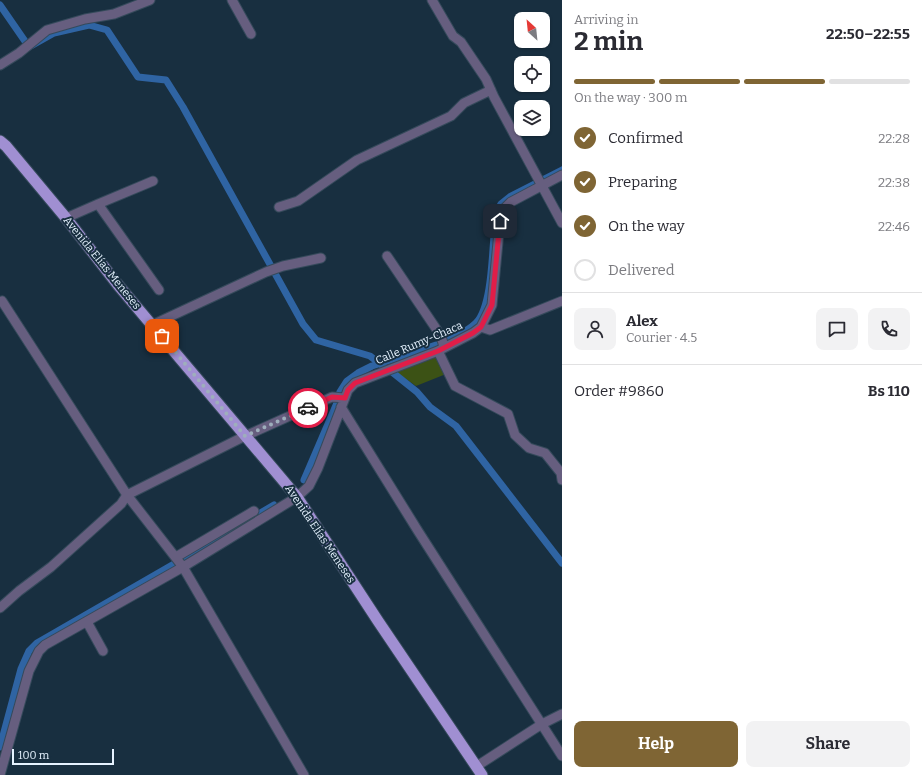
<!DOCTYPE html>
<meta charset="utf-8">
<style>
:root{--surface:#fff;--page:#f2f2f3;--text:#2b2b33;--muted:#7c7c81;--line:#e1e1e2;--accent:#7f6534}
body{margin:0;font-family:Bitter,serif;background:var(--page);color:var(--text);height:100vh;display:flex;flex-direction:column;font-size:15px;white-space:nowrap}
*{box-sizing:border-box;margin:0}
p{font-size:13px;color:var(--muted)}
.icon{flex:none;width:22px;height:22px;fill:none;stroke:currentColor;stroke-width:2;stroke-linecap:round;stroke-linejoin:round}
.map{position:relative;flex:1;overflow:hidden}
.sheet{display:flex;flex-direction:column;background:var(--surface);width:360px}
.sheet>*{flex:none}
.needle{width:26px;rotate:333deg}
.fabs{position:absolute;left:514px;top:12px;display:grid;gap:8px}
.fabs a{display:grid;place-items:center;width:36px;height:36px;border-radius:8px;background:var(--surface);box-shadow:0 1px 3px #0004;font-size:20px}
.scale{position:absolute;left:12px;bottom:10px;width:102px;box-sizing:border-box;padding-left:4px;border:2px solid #e6f3ff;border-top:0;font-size:11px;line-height:14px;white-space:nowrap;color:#e6f3ff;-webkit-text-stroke:3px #182f40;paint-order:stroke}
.pin{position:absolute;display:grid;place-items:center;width:34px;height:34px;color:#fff;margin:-17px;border-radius:8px;box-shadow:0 2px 6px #0006}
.courier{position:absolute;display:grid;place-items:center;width:40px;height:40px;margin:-20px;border:3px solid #e11d48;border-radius:50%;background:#fff;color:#222;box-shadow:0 1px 5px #0007}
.overview em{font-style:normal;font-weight:700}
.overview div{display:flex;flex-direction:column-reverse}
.overview{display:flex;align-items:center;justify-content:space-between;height:68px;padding:0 12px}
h1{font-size:26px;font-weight:700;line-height:30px}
.bar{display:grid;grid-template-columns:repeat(4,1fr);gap:6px 4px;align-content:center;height:48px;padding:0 12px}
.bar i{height:5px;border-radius:3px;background:var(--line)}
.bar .on{background:var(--accent)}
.bar p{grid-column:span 4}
.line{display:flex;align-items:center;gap:10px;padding:0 12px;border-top:1px solid var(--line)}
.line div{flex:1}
.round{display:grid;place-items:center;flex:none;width:42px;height:42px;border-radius:8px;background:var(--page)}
ol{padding:0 12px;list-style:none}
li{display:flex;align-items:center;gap:12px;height:44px}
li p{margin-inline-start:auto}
li .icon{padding:4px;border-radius:50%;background:var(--accent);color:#fff;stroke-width:4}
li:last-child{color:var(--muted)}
li i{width:22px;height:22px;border:2px solid var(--line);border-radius:50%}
.action{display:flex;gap:8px;margin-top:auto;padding:8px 12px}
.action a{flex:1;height:46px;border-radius:8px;background:var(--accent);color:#fff;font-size:16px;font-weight:700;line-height:46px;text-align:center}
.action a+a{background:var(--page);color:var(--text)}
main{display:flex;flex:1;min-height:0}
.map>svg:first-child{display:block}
</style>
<main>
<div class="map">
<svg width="562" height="775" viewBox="0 0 562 775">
<rect width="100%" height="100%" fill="#182f40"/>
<!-- green -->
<path fill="#3c5215" d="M436 354 446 374 416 386 395 371Z"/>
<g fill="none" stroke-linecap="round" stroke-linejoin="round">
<!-- canal -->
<path stroke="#2f64a3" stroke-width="7" d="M0 5 29 47 54 33 89 25 107 30 138 77 166 80 183 107 303 324 316 340 370 356 384 367
M447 341C457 336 468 331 476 323 494 305 492 240 496 213L501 204 511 196 562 170
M392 372 417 392 430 407 456 426 562 563
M340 392 347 381 358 373 372 366 436 345
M304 480 337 403
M184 558 274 505
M0 747 21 669 29 651 37 643 174 564"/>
<defs>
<path id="minor" d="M232 0 251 34
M432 0 453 36 461 42 486 79 494 97 562 223
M0 65 19 53 47 30 85 19 114 14 150 0
M98 204 159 290
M279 207 298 201 357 160 451 116 464 103 491 90
M66 218 98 204 153 181
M387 256 441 336 444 347
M0 302 2 301 127 495 183 567 304 775
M152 325 266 272 283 266 321 258
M481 327 490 330 562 301
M438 351 455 386 508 414 515 435 529 448 545 453 561 473 562 480
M341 407 418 531 562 756
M176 557 254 511
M0 608 19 591 51 567 121 504 127 495 245 436 332 397 345 398
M87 622 103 651
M477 766 542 724 562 714
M0 775 29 671 39 651 45 645 183 567 297 497 309 486 318 468 348 390 355 383 438 351 473 333 481 327 492 305 500 221 504 209 511 202 562 175"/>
<path id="major" d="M0 141 6 146 66 218 118 285 297 497 378 621 482 775"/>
</defs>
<!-- minor casing -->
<use href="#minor" stroke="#354a5b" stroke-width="11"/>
<!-- major casing -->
<use href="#major" stroke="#354a5b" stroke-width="13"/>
<!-- minor -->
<use href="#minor" stroke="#665e7f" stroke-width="9"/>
<!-- major -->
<use href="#major" stroke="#a08fd2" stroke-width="11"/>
</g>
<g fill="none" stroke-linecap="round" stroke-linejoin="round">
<!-- done -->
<path stroke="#9eaebc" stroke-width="4" stroke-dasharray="0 7.2" d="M162 336 245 436 308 408"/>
<!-- route -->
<path stroke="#e11d48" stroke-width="5" d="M308 408 332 397 345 398 348 390 355 383 438 351 473 333 481 327 492 305 500 221"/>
</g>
<g text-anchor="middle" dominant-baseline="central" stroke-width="4" stroke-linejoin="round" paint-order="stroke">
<!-- street labels -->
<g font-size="11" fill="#e6f3ff" stroke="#182f40">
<text transform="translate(102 263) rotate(51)">Avenida Elías Meneses</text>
<text transform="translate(419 343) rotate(-23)">Calle Rumy-Chaca</text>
<text transform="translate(320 534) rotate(56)">Avenida Elías Meneses</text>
</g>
</g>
</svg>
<div class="fabs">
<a><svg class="needle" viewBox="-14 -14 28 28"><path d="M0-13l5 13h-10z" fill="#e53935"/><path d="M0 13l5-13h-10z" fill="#7c7c81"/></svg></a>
<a><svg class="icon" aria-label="locate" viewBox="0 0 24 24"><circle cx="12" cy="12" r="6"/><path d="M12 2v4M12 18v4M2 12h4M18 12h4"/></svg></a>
<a><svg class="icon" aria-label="layers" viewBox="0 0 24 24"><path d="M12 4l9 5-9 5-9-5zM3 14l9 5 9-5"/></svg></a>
</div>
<div class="scale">100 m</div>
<div class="pin" style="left:162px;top:336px;background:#ea580c"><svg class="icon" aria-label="bag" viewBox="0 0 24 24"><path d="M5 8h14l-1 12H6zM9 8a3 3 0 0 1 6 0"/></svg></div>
<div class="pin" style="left:500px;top:221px;background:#1f2937"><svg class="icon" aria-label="home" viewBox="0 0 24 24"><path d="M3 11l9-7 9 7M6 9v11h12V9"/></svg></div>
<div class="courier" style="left:308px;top:408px"><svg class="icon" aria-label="car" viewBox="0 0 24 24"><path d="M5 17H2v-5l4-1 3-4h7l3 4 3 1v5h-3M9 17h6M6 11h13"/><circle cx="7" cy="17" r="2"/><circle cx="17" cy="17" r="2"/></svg></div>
</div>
<section class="sheet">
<div class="overview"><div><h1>2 min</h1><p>Arriving in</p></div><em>22:50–22:55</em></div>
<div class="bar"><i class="on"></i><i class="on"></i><i class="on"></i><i></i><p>On the way · 300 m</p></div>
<ol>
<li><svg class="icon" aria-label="check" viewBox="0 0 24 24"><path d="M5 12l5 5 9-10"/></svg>Confirmed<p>22:28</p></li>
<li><svg class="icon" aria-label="check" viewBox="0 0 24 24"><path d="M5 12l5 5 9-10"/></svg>Preparing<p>22:38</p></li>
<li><svg class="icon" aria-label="check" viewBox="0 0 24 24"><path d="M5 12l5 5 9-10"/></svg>On the way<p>22:46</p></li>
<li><i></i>Delivered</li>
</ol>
<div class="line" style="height:72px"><a class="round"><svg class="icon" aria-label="person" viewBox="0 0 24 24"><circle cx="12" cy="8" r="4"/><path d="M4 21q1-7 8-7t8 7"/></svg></a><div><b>Alex</b><p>Courier · 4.5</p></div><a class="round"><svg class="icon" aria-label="chat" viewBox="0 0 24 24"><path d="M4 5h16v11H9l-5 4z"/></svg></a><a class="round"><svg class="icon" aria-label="phone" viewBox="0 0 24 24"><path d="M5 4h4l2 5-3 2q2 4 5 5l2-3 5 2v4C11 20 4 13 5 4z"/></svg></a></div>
<div class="line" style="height:52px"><div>Order #9860</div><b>Bs 110</b></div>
<div class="action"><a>Help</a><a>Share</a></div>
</section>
</main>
